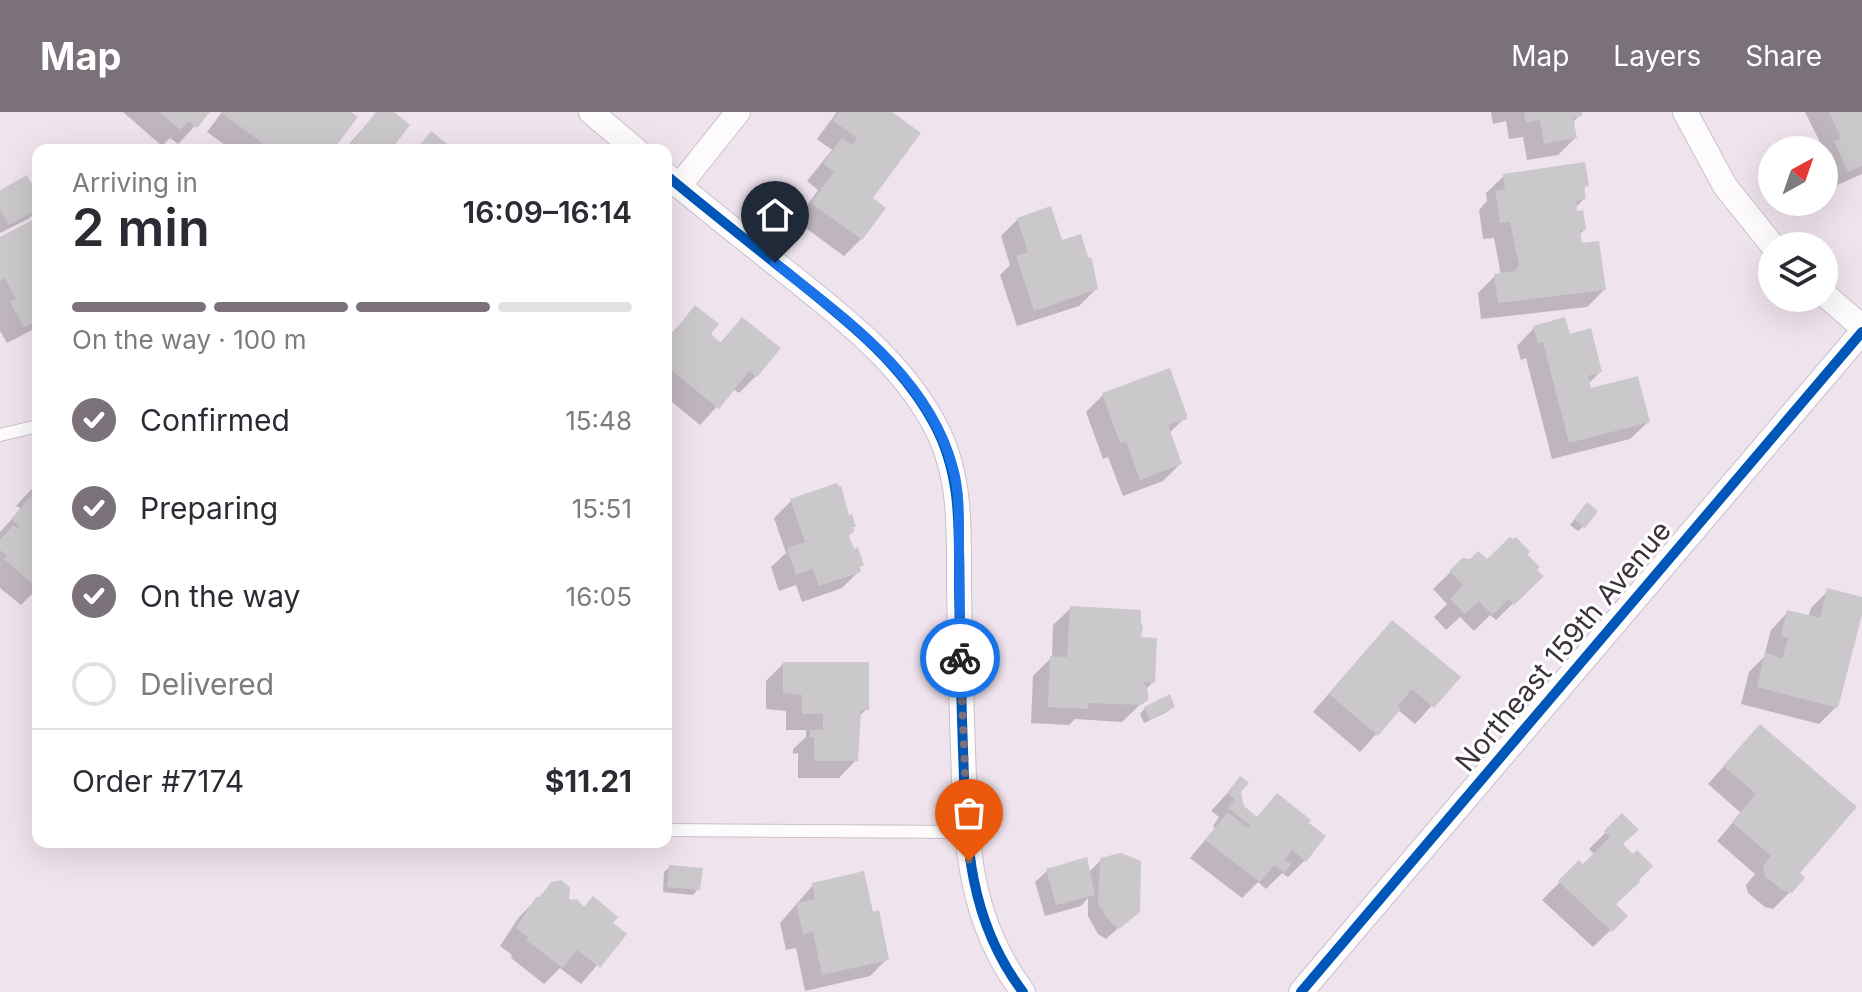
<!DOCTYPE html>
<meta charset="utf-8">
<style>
:root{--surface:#fff;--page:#f2f2f3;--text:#2b2b33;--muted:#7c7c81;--line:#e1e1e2;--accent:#7a717a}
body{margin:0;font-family:Inter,sans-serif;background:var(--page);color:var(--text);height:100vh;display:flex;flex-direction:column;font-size:30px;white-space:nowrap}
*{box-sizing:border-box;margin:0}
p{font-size:26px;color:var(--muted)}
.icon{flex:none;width:44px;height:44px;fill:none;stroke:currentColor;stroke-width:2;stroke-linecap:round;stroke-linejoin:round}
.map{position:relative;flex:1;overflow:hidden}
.drawer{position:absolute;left:32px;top:32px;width:640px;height:704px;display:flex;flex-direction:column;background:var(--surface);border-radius:16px;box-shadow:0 8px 32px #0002}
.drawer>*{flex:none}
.needle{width:52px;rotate:40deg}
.tools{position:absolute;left:1758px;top:24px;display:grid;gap:16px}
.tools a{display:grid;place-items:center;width:80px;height:80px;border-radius:50%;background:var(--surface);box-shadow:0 8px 32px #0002;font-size:40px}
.pin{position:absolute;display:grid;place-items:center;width:68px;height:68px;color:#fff;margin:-82px -34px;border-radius:50% 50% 50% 0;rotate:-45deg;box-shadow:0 0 8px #0007}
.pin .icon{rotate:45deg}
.courier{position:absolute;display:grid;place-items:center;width:80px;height:80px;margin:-40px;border:6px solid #1a73e8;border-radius:50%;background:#fff;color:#222;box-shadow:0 2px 10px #0007}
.headline em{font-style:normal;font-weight:600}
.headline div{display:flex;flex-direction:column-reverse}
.headline{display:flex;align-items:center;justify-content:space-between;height:136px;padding:0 40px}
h1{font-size:52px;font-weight:600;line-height:60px}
.bar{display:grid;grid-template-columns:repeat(4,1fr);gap:12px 8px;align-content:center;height:96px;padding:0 40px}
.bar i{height:10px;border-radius:6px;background:var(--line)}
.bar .active{background:var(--accent)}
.bar p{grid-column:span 4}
.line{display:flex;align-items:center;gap:20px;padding:0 40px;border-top:2px solid var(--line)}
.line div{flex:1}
ol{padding:0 40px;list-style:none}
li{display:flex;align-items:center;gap:24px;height:88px}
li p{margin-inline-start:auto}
li .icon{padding:8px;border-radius:50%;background:var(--accent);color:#fff;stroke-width:4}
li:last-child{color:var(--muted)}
li i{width:44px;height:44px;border:4px solid var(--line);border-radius:50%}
header{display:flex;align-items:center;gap:48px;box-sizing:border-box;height:112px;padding:0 40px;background:var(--accent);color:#fff}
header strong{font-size:38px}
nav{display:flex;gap:44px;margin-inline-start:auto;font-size:28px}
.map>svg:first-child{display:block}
</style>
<header>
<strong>Map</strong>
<nav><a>Map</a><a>Layers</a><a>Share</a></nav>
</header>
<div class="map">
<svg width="1862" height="880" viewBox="0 0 1862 880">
<rect width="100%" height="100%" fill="#efe3ee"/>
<!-- shadow -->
<path fill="#0003" d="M123 0H208L178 32 170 26 162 34Z
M222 0H347L330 38H232L207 20Z
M377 0H390L388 38H344Z
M837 0H889L861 127 844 144 796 109 818 78 807 69 832 38 817 27Z
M1491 0H1580V3L1572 11 1575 26 1558 43 1527 48 1523 25 1509 27 1506 9 1493 12Z
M1805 0H1862V62L1831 76 1824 61V38Z
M1504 64 1586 74 1583 78 1584 87 1575 96 1584 118 1579 123 1580 134 1604 178 1587 195 1481 207 1478 181 1495 164 1501 163 1494 126 1483 127 1479 98 1487 89 1486 81Z
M38 73V97L30 106 0 121V80L33 78Z
M38 107V215L7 231 0 219V127Z
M1018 107 1061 130 1096 177 1079 194 1017 214 1000 163 1010 153 1001 124Z
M695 196 708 222 719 232 742 207 756 264 739 281 733 277 700 313 666 285V219L670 223Z
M1534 216 1568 224 1600 260 1588 272 1589 278 1648 310 1630 327 1552 347 1526 246 1521 248 1517 234Z
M1103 283 1185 306 1169 321 1180 352 1163 369 1123 384 1108 345 1103 347 1086 300Z
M38 370V476L21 493 0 476V420L21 397 16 394Z
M791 389 851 417 852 420 847 425 859 459 842 476 802 490 796 473 779 479 771 455 786 441 774 406Z
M1582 398 1584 414 1578 419 1570 413Z
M1463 448 1487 449 1534 458 1541 464 1496 508 1490 503 1474 519 1460 505 1446 518 1434 505 1447 492 1433 477Z
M1828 479 1862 488 1836 595 1819 612 1741 592 1749 560 1767 542 1765 541 1771 518 1788 500 1808 506 1811 496Z
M1071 496 1138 527 1153 570 1145 578 1146 587 1122 610 1075 607 1069 613 1031 611 1033 564 1052 545 1053 513Z
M1375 528 1458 565 1415 612 1398 598 1360 640 1313 600Z
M783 552 867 597 858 605 856 648 839 666H798V641L793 642V637L806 625V618H786V599L766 597V569Z
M1173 595 1167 600 1144 611 1140 602 1145 596Z
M1760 614 1797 761 1791 779 1773 797 1765 795 1748 781 1746 773 1755 762 1717 729 1741 701 1708 672Z
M1240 667 1239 680 1242 695 1256 706 1277 683 1305 748 1288 765 1282 761 1266 777 1258 770 1242 786 1190 746 1215 716 1213 714 1219 705 1211 699Z
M1622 704 1613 792 1625 804 1593 835 1542 788 1579 751 1583 755 1595 743 1589 737Z
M1101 748 1129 806 1106 827 1098 822 1088 804V786L1081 794 1045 804 1035 770 1047 759 1088 761Z
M670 755 698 777 693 783 663 780 664 760Z
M552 772 566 787 610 811 624 822 581 872 560 856 544 872 511 846 512 843 500 834 519 805Z
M813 773 872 802 887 847 870 864 805 879 796 836 786 838 780 811Z"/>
<!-- building -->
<path fill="#cac8ca" d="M159 0H210L197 16 188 9 181 18Z
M224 0H351L358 5 333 38H272L223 2Z
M376 0H394L410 13 391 38H346Z
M839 0H892L921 21 873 86 886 96 862 128 811 91 834 60 823 51 842 26 852 33 857 26 833 9Z
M1524 0H1582V4L1573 5 1577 26 1544 32 1540 8 1526 11Z
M1829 0H1862V54L1848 60 1834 29 1841 26Z
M431 19 455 38H416Z
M1585 50 1589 74 1584 75 1586 87 1576 89 1577 99 1583 98 1586 118 1580 119 1582 131 1599 129 1606 178 1498 191 1494 162 1515 159 1519 153 1510 110 1500 111 1495 79 1505 77 1503 62Z
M27 63 38 84V97L9 113 0 97V78Z
M1051 94 1062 128 1081 122 1088 145 1092 147 1098 177 1034 199 1016 144 1028 140 1017 106Z
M38 105V208L24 215 10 190 16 187 5 166 0 169V125Z
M695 193 719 212 711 222 721 231 742 205 781 236 757 265 749 259 719 297 666 254V216L672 222Z
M1565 205 1570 222 1591 216 1602 260 1588 264 1591 276 1638 264 1650 310 1569 331 1543 230 1538 232 1533 214Z
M1170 256 1187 303V307L1168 313 1182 352 1140 368 1126 329 1120 331 1102 281Z
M837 371 839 375 841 374 849 403 852 402 856 415H853L854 420 848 422 854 437 858 435 864 453 860 455 861 460 819 474 813 457 796 463 787 436 805 430 790 387Z
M33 382 38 386V477L4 447 7 444 0 438V428L13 413 18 417 20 415 11 407Z
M1587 390 1598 399 1585 416 1574 407Z
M1510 425 1513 427 1516 425 1530 440 1527 442 1540 455 1537 458 1544 464 1514 493 1509 487 1492 503 1479 489 1465 502 1450 487 1463 473 1449 459 1462 446 1470 447 1478 439 1487 447Z
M1827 476 1862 485V503L1838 596 1757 575 1765 540 1782 547 1788 526 1781 524 1787 498 1820 506Z
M1070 494 1141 498V510L1143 515 1141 525 1157 526 1155 571 1144 570 1148 580V588L1141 593 1089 591 1088 597 1048 595 1050 544 1067 545Z
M1392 508 1461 565 1434 596 1412 577 1398 594 1401 597 1378 624 1329 582Z
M783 550H869V598H861L858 649H814V625H810V618H823V602H802V583L783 581Z
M1170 582 1175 595 1150 607 1144 595Z
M1760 612 1857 695 1800 761 1805 766 1792 781 1782 778 1765 764 1763 754 1771 744 1732 710 1756 682 1723 654Z
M1240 664 1249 671 1241 680 1244 694 1257 705 1277 681 1311 708 1309 711 1326 724 1306 750 1292 738 1285 748 1291 752 1285 761 1274 753 1260 770 1205 728 1228 700 1248 716 1250 713 1228 696 1235 687 1227 681Z
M1622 701 1639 718 1623 732 1633 742 1637 738 1653 754 1639 768 1640 770 1616 792 1628 804 1612 820 1558 769 1579 748 1583 752 1610 725 1604 719Z
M1121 741 1141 749 1140 800 1119 817 1110 810 1098 792 1100 746Z
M1087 745 1095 783 1056 793 1046 757Z
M669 753 703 756 700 778 667 775Z
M864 759 873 800 879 798 889 848 822 863 813 820 803 822 796 791 815 787 812 771Z
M561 768 570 775 569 786 571 788 577 787 584 795 593 784 618 805 613 811 627 822 600 856 577 838 563 856 526 828 528 825 516 816 536 785H540L551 770Z"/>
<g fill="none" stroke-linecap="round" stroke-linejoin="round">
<defs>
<path id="service" d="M0 323 38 314
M666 718 967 720"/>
<path id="minor" d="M591 0 636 38
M1685 0 1725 74 1773 134
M666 63C708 98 751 132 794 166 846 208 899 249 932 308 962 360 959 416 959 474 960 528 961 583 963 638 966 726 967 806 1023 880
M679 74 738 0
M1824 182 1862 215
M1301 880 1862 220"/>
</defs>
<!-- service casing -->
<use href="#service" stroke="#cac1ca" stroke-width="14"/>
<!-- minor casing -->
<use href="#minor" stroke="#cac1ca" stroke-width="26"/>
<!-- service -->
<use href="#service" stroke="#fdfbfc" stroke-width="12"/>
<!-- minor -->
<use href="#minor" stroke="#fdfbfc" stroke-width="24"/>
<defs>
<path id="cycleway" d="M666 63C708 98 751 132 794 166 846 208 899 249 932 308 962 360 959 416 959 474 960 528 961 583 963 638 966 726 967 806 1023 880
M1301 880 1862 220"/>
</defs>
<!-- cycleway casing -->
<use href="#cycleway" stroke="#fff" stroke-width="15"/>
<!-- cycleway -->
<use href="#cycleway" stroke="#0057b8" stroke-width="10"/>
</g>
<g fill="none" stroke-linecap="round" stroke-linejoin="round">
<!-- done -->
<path stroke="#7a717a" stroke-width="8" stroke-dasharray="0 14.4" d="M960 546 969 749"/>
<!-- route -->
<path stroke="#1a73e8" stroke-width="10" d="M775 151C844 206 929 265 953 356 960 381 959 409 959 435 960 472 960 509 960 546"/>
</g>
<g text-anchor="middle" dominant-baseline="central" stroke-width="6" stroke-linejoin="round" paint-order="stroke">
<!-- street labels -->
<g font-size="28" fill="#3b333b" stroke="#fff">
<text transform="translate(1563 534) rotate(-50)">Northeast 159th Avenue</text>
</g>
</g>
</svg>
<div class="tools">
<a><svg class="needle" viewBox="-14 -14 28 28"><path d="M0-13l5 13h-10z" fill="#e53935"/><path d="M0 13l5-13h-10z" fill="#7c7c81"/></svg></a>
<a><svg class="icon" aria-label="layers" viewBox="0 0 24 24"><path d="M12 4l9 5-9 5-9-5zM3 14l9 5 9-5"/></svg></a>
</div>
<div class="pin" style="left:969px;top:749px;background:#ea580c"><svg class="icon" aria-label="bag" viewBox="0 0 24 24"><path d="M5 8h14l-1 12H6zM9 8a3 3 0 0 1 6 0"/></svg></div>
<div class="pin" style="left:775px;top:151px;background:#1f2937"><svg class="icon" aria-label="home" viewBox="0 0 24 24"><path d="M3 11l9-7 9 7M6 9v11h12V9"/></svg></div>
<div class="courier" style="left:960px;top:546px"><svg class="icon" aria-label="bike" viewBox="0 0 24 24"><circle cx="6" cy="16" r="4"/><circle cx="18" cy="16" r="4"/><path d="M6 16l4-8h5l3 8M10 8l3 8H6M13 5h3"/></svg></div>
<section class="drawer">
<div class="headline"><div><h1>2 min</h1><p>Arriving in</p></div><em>16:09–16:14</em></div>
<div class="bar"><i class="active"></i><i class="active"></i><i class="active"></i><i></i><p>On the way · 100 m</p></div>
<ol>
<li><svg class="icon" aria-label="check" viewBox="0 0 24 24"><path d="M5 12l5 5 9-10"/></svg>Confirmed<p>15:48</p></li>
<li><svg class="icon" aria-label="check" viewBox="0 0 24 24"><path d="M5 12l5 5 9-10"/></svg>Preparing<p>15:51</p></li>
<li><svg class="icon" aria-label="check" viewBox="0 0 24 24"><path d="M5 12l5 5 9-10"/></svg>On the way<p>16:05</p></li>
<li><i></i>Delivered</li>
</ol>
<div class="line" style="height:104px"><div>Order #7174</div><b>$11.21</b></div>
</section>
</div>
